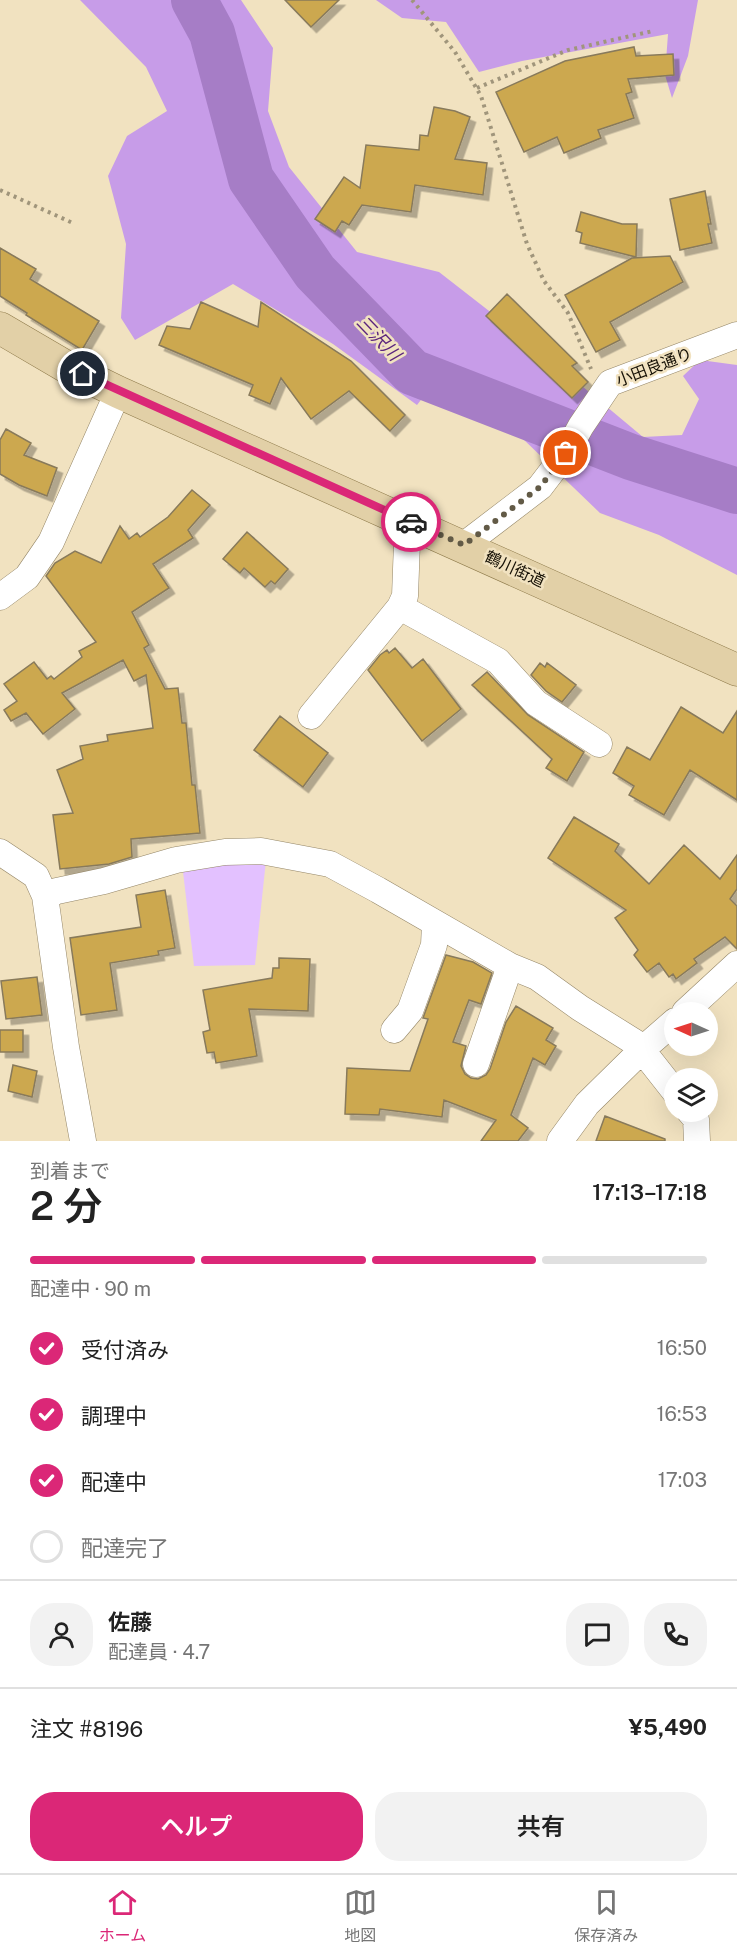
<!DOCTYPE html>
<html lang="ja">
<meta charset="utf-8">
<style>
:root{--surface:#fff;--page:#f2f2f2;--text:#222;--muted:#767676;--line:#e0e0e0;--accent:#db2777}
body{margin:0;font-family:"Public Sans","Noto Sans JP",sans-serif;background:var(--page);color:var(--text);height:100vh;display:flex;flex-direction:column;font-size:22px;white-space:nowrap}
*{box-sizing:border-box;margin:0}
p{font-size:20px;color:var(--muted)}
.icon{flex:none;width:33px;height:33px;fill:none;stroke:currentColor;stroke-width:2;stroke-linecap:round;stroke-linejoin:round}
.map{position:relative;height:1141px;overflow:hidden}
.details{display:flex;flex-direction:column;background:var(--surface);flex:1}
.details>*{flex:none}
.needle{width:39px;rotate:273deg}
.controls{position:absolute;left:664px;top:1002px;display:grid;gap:12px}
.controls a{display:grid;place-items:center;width:54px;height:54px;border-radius:50%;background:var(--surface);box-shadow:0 6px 24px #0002;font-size:30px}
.pin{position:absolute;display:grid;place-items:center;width:51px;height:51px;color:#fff;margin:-26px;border:3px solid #fff;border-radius:50%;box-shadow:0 2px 6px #0007}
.courier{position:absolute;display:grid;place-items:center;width:60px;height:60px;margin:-30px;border:4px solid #db2777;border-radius:50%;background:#fff;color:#222;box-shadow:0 2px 8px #0007}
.head em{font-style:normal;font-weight:600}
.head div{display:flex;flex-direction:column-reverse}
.head{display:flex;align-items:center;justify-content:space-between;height:102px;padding:0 30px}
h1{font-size:39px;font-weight:600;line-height:45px}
.bar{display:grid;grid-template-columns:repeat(4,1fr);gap:9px 6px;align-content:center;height:72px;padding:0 30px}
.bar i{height:8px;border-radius:4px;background:var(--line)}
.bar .current{background:var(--accent)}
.bar p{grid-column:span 4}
.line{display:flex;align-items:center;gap:15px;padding:0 30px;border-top:2px solid var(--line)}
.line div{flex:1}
.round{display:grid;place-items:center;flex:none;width:63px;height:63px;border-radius:24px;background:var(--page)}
ol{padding:0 30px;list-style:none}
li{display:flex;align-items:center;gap:18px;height:66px}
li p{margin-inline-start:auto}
li .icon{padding:6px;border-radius:50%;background:var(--accent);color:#fff;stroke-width:4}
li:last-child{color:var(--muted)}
li i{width:33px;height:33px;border:3px solid var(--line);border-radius:50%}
.cta{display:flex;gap:12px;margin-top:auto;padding:12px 30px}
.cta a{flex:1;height:69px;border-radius:24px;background:var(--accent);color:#fff;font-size:24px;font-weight:600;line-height:69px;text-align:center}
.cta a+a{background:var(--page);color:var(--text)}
.tab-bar{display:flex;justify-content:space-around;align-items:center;height:84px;border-top:2px solid var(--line);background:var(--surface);font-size:16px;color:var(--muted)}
.tab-bar a{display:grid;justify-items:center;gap:3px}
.tab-bar .current{color:var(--accent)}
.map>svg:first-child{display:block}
</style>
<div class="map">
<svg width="737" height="1141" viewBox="0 0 737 1141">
<defs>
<filter id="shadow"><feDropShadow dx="5.5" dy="5.5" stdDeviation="0" flood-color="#0004"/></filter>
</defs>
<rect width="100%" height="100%" fill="#f1e2c0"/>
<!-- green -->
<path fill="#e3c1ff" d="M266 860 255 965 194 966 182 863Z"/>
<!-- forest -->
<path fill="#c79ce8" d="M80 0H241L273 48 268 111 289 167 357 252 439 272 534 346 643 437 682 435 699 399 683 376 700 360 737 365V575L659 535 600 513 447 366 417 405 333 344 233 284 135 340 121 318 126 244 108 176 127 136 167 111 146 67Z
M376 0H698L688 56 672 98 665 75 668 34 522 61 479 72 446 22 402 18Z"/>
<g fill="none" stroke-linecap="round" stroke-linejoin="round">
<!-- river -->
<path stroke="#a67dc6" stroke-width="46" d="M194 0 212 33 251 179 315 272 412 372 631 457 737 491"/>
</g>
<!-- building -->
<path fill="#cca84f" stroke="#887a5b" stroke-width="1.5" filter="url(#shadow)" d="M285 0H339L311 27Z
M634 47 636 56 673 54 674 75 628 79 632 92 626 94 634 118 598 130 601 138 564 153 557 137 524 152 496 92 565 61Z
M434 107 455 111 470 117 455 159 487 163 483 195 415 185 411 212 362 205 349 225 342 221 335 232 315 219 344 177 360 188 366 145 419 150 420 135 428 136Z
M705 191 711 224H708L712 243 680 250 670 199Z
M581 212 622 224H637L636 257 580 243 582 233 576 231Z
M0 248 36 269 30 279 99 321 82 350 26 315 27 313 0 296Z
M670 256 683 282 610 322 620 340 596 352 565 295 632 258Z
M507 294 577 363 572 366 588 382 572 398 486 316Z
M201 302 258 327 261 302 351 361 405 415 390 431 349 391 311 419 281 378 270 404 249 395 253 385 159 345 167 326 190 329Z
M6 429 31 443 24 455 57 468 47 496 19 485 0 474V440Z
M192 490 210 505 188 530 193 538 153 564 169 588 132 612 149 645 144 648 165 689 178 688 182 723H186L192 785H195L200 833 131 839 132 857 109 864 60 869 53 815 73 813 57 770 83 759 80 746 108 741 107 735 153 728 146 675 134 681 123 660 62 693 75 709 43 734 26 713 11 721 4 710 17 701 4 684 34 662 47 679 51 676 54 679 82 657 79 651 96 642 46 576 55 563 75 551 101 563 120 526 129 539 137 533 140 537 168 517Z
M247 532 288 569 275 584 271 581 265 587 244 568 240 573 223 559Z
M395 648 412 668 423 659 461 709 422 741 368 670 380 655 387 650 389 653Z
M540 663 545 667 547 663 576 685 562 702 546 691 531 675Z
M487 672 528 715 584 752 567 781 546 768 552 759 472 685Z
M681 707 723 733 737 711V800L690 770 664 815 629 795 634 786 613 773 627 747 650 760Z
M280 716 328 753 303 787 254 750Z
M574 817 619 844 615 851 649 884 684 845 720 879 737 855V889L730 899 737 906V949L725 937 694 959 697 963 676 979 673 974 669 977 659 963 647 972 634 955 638 950 615 918 626 910 548 858Z
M165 890 175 948 158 951 159 955 110 963 117 1010 81 1015 70 938 141 927 136 895Z
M446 955 473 962 492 973 481 1004 469 1000 453 1042 466 1046 461 1066 465 1074 471 1078 478 1079 486 1075 490 1069 506 1022 516 1006 553 1028 546 1040 556 1046 545 1065 533 1058 511 1115 528 1128 518 1141H481L496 1120 444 1100 442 1117 380 1109 379 1115 345 1114 347 1068 410 1071 428 1019 423 1018Z
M279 958 310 959 308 1011 249 1009 257 1056 216 1063 214 1052 207 1053 203 1032 210 1030 203 990 272 978 273 968H279Z
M37 977 42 1015 6 1019 1 981Z
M0 1030H23V1052H0Z
M13 1065 37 1071 32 1097 8 1091Z
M605 1116 665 1139V1141H596Z"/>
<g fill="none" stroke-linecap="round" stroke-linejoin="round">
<defs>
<path id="minor" d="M464 545 540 487 566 453 581 426 610 383 737 335
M0 597 27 577 51 542 118 392
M400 607 498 661 536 703 599 744
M311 716 400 607 405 596 407 542 415 524
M0 852 36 876 45 896 66 1047 83 1141
M45 896 57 891 104 881 176 860 225 852 261 851 330 864 378 890 510 966 537 977 580 1008 644 1048 587 1104 560 1141
M685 1012 737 964
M394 1030 410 1011 434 945 435 924
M644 1048 675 1021
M642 1050 675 1092
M476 1064 510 966
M690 1112 696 1119 697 1141"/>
<path id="major" d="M0 328 65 366 118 392 737 670"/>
</defs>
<!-- minor casing -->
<use href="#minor" stroke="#948667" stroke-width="27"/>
<!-- major casing -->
<use href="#major" stroke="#8d7949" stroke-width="33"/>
<!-- path -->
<path stroke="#a0957b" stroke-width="4" stroke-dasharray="3 4.5" stroke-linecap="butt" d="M412 0 455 52 481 96 527 244 544 281 568 313 591 369
M477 88 568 50 653 31
M0 190 75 224"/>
<!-- minor -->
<use href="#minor" stroke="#fff" stroke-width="26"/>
<!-- major -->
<use href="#major" stroke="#e2d0a7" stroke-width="32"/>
</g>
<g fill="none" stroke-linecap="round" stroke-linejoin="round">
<!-- done -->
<path stroke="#625a46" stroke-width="6" stroke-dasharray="0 10.8" d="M411 522 464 545 540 487 566 453"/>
<!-- route -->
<path stroke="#db2777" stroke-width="8" d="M83 374 411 522"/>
</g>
<g text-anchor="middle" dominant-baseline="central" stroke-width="5" stroke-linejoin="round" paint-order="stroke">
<!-- street labels -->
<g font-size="16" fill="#151005" stroke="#f1e2c0">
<text transform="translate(654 367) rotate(-21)">小田良通り</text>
<text transform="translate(515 569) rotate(25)">鶴川街道</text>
</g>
<!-- water labels -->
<g font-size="18" font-style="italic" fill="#5b257d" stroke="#f1e2c0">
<text transform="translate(379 338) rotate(46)">三沢川</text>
</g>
</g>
</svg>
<div class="controls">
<a><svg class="needle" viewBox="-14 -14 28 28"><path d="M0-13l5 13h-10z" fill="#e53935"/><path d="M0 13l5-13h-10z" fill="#767676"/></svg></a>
<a><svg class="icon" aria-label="layers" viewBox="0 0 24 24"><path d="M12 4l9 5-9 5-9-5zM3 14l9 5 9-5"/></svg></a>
</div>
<div class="pin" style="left:566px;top:453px;background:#ea580c"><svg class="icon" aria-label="bag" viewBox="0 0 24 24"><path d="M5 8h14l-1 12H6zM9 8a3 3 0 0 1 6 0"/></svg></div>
<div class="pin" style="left:83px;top:374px;background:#1f2937"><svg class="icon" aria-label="home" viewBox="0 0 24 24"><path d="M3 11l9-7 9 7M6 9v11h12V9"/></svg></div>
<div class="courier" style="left:411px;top:522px"><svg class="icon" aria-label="car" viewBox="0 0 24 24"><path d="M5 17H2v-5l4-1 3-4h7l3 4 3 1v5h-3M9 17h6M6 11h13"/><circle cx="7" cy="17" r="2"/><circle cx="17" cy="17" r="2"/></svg></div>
</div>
<section class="details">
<div class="head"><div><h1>2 分</h1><p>到着まで</p></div><em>17:13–17:18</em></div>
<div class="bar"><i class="current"></i><i class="current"></i><i class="current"></i><i></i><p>配達中 · 90 m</p></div>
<ol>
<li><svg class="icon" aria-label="check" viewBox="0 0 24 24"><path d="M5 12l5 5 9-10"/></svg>受付済み<p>16:50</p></li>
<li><svg class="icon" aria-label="check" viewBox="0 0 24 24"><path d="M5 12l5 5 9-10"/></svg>調理中<p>16:53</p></li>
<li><svg class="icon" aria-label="check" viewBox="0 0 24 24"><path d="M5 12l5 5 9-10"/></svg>配達中<p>17:03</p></li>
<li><i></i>配達完了</li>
</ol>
<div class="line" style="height:108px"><a class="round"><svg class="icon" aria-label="person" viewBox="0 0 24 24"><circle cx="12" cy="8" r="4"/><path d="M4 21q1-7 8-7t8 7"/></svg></a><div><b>佐藤</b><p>配達員 · 4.7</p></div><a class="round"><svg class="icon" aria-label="chat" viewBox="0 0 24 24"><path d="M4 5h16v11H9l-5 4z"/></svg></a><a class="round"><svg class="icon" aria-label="phone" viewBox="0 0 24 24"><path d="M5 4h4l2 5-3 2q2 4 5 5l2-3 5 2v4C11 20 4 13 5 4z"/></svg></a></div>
<div class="line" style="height:78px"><div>注文 #8196</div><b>¥5,490</b></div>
<div class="cta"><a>ヘルプ</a><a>共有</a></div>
</section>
<nav class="tab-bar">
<a class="current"><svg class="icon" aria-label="home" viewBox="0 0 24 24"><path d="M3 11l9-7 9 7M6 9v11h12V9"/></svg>ホーム</a>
<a><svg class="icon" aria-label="map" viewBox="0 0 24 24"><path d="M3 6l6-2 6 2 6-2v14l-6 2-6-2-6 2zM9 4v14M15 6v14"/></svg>地図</a>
<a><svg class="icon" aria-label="saved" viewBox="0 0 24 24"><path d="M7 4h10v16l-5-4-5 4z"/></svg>保存済み</a>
</nav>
